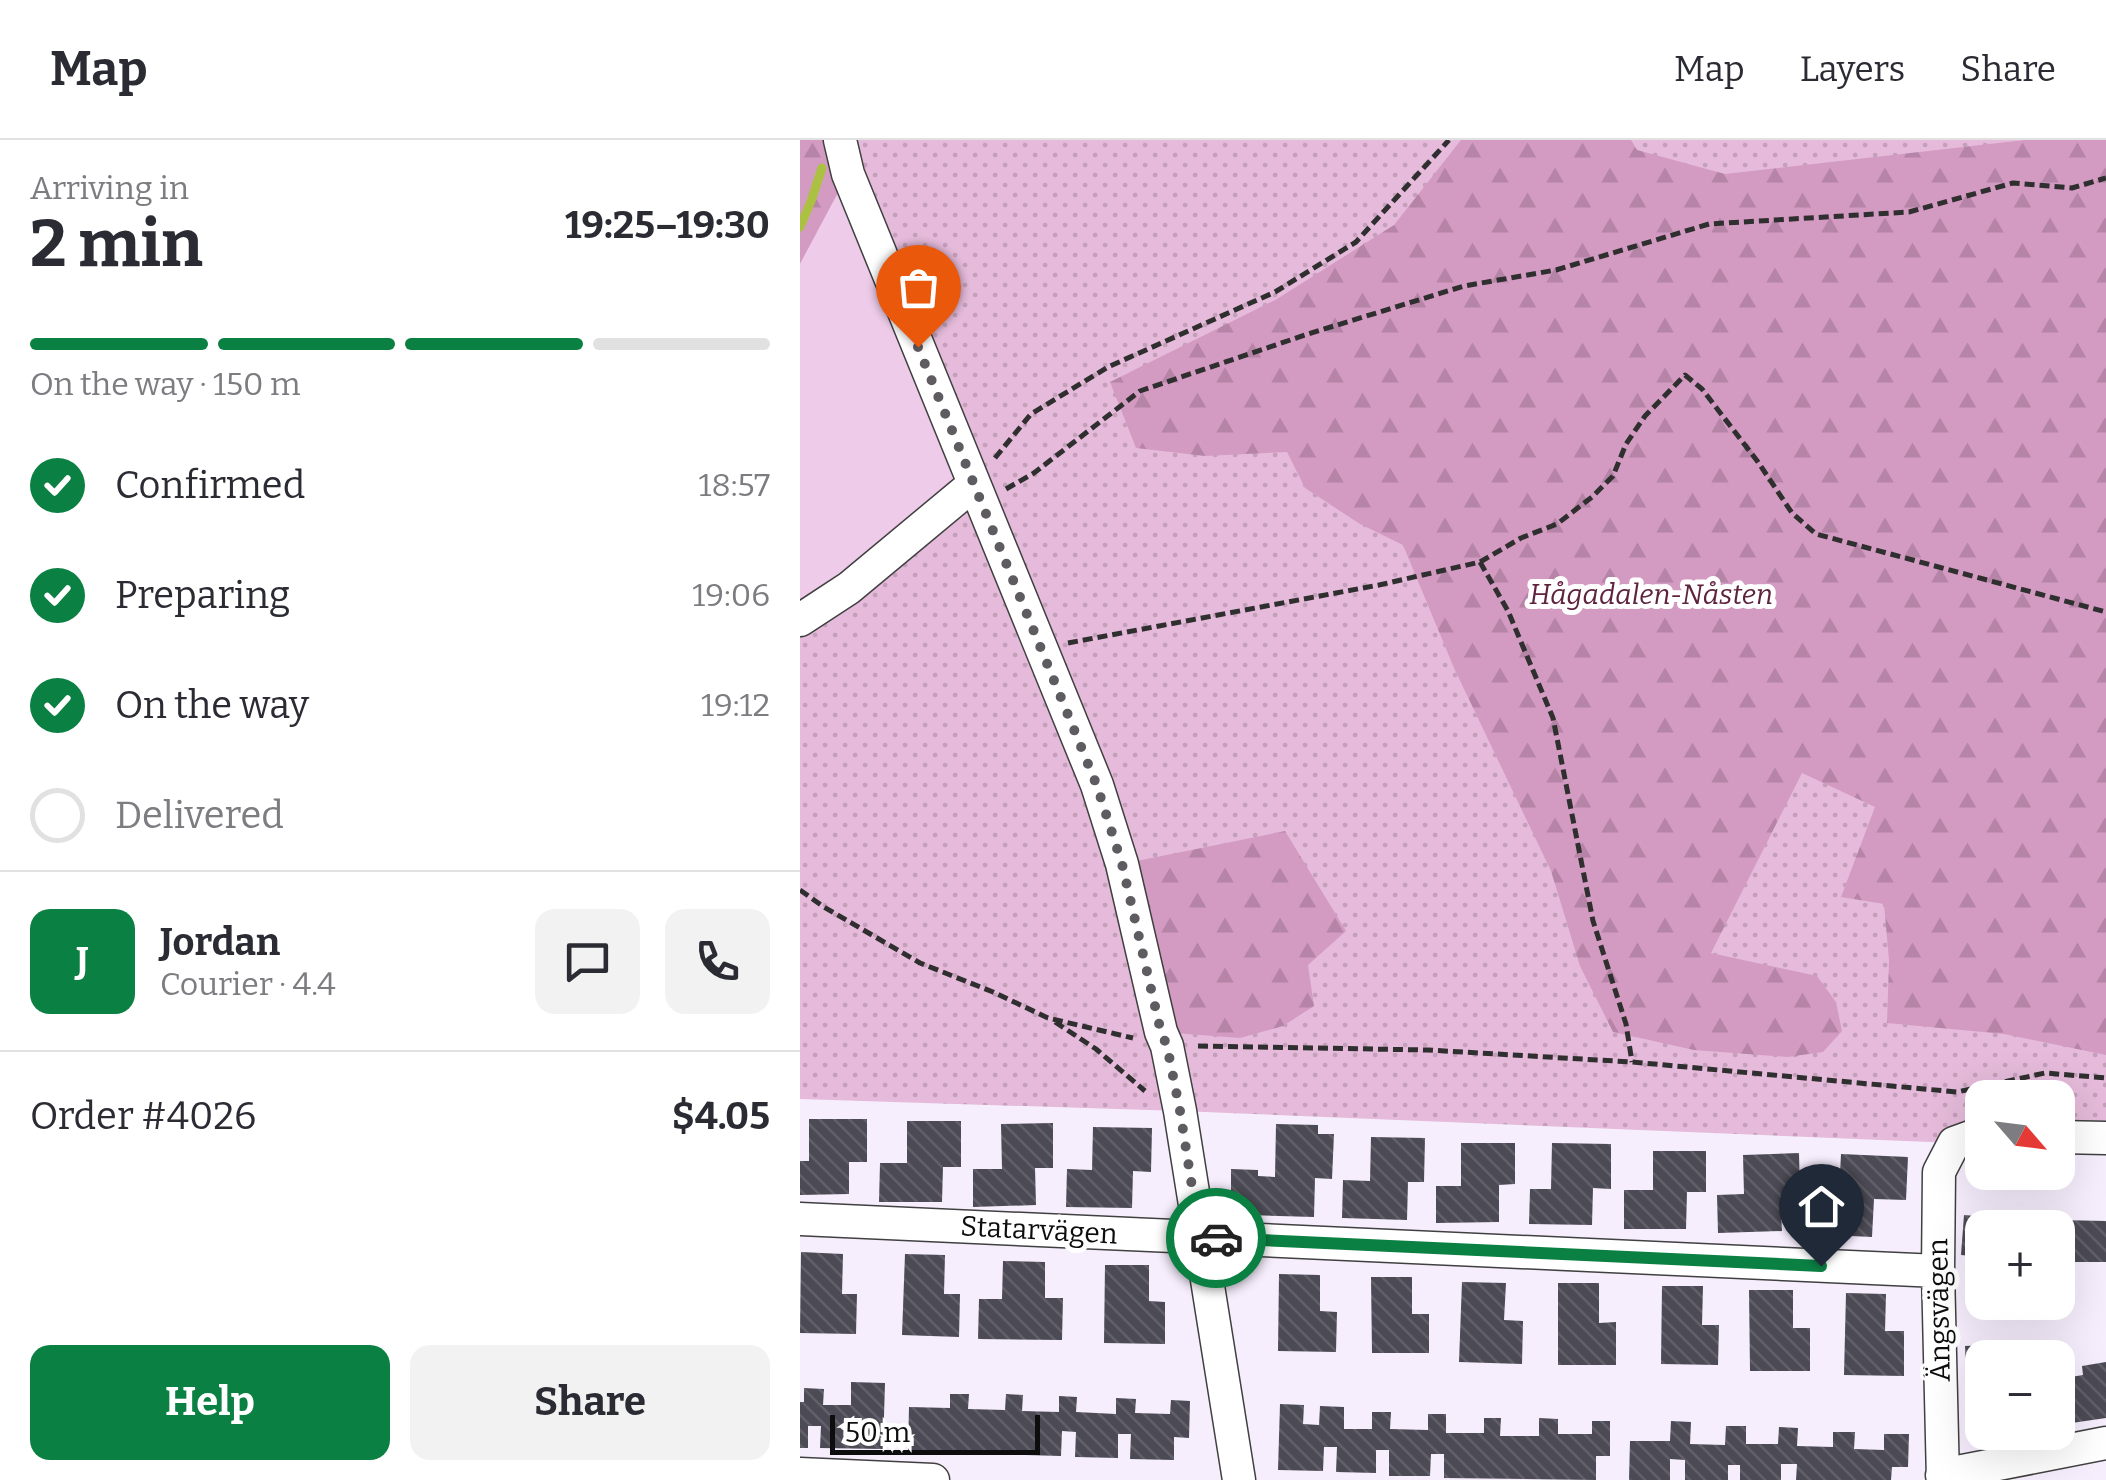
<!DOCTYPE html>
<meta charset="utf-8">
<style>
:root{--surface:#fff;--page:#f2f2f3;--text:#2b2b33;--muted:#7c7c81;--line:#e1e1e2;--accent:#0b8043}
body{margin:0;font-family:Bitter,serif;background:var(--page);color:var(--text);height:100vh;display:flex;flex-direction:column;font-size:38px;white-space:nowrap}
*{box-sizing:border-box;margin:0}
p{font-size:32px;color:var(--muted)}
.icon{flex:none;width:55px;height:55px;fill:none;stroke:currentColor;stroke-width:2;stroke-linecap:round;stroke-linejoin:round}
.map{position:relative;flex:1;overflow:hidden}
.drawer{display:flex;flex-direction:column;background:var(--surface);width:800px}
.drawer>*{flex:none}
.needle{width:65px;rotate:118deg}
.controls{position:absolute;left:1165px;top:940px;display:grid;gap:20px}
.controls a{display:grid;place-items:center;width:110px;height:110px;border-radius:20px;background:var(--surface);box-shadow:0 10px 40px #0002;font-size:50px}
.scale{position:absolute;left:30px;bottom:25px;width:210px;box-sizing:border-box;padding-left:10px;border:5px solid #0d0d0d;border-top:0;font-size:28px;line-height:35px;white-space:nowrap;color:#0d0d0d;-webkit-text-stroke:8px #fff;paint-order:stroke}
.pin{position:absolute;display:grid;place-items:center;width:85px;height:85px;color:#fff;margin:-102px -42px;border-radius:50% 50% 50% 0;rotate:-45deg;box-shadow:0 0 10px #0007}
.pin .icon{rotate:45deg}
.courier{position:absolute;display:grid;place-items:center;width:100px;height:100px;margin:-50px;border:8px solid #0b8043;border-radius:50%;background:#fff;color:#222;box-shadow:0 2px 12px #0007}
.overview em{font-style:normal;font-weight:700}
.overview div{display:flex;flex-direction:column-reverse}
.overview{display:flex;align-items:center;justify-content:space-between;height:170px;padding:0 30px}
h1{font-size:65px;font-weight:700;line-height:75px}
.bar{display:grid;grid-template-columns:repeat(4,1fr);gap:15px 10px;align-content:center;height:120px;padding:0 30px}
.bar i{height:12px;border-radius:8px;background:var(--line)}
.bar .active{background:var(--accent)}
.bar p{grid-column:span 4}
.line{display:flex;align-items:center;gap:25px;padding:0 30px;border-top:2px solid var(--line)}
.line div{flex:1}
.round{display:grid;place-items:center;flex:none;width:105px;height:105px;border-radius:20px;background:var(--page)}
ol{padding:0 30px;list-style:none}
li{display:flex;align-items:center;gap:30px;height:110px}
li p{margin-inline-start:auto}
li .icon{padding:10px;border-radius:50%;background:var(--accent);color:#fff;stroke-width:4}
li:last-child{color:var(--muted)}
li i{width:55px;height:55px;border:5px solid var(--line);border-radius:50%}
.action{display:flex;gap:20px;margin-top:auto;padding:20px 30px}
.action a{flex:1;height:115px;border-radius:20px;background:var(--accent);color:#fff;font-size:40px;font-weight:700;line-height:115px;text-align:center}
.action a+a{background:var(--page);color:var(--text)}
header{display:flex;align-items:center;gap:60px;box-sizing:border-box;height:140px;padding:0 50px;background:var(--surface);border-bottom:2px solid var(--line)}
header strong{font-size:48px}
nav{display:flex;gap:55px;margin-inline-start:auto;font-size:35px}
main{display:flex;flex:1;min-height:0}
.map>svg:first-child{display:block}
</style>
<header>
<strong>Map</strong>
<nav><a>Map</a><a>Layers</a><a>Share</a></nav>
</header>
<main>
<section class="drawer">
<div class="overview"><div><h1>2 min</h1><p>Arriving in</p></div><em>19:25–19:30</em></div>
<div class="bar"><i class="active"></i><i class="active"></i><i class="active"></i><i></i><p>On the way · 150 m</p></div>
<ol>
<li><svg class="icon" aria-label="check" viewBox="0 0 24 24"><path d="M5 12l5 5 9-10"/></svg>Confirmed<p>18:57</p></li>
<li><svg class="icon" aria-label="check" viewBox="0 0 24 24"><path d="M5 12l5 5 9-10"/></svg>Preparing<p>19:06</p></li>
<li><svg class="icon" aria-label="check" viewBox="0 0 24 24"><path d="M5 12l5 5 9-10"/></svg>On the way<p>19:12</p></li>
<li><i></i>Delivered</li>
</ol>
<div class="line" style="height:180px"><b class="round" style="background:var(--accent);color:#fff">J</b><div><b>Jordan</b><p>Courier · 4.4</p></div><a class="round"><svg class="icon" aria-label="chat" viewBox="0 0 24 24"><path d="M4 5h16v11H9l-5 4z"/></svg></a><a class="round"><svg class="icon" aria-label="phone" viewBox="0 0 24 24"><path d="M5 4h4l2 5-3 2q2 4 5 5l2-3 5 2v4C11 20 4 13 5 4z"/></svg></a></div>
<div class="line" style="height:130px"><div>Order #4026</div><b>$4.05</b></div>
<div class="action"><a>Help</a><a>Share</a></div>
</section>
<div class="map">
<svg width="1306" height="1340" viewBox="0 0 1306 1340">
<defs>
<pattern id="grass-dots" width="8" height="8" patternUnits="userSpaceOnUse" patternTransform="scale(2.5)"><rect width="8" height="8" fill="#e5bada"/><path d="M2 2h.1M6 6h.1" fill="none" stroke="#c39fba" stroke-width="1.8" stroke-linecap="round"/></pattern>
<pattern id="forest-firs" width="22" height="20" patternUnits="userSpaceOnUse" patternTransform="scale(2.5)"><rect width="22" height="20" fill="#d49bc2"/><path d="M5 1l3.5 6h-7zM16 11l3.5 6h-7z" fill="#b584a6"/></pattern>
<pattern id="building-back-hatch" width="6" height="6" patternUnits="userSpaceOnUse" patternTransform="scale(2.5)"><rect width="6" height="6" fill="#4c4a54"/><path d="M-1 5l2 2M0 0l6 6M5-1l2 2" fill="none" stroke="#616068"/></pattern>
</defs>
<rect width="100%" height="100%" fill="#f7eefd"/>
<!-- grass -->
<path fill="url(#grass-dots)" d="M0 0H1306V998L1258 997V958H1182V995L1154 1003 380 971 0 959Z"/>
<!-- forest -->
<path fill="url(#forest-firs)" d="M0 0H40L48 34 0 124Z
M661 0H831L837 10 925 34 1225 0H1306V915L1204 894 1087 883 1089 820 1084 764 1041 757 1075 667 1002 633 911 813 1017 836 1036 862 1042 891 1023 912 988 917 894 910 813 892 780 826 751 731 654 528 603 405 560 384 505 348 487 312 405 316 336 308 310 242 477 159 594 85Z
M485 691 546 791 508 825 514 866 483 886 440 898 361 892 322 724Z"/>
<!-- pitch -->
<path fill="#edcbe9" d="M48 34 174 344 0 480V124Z"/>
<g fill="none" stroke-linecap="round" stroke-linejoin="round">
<!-- stream -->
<path stroke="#acc144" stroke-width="9" d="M0 87 11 61 22 28"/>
</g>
<!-- building -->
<path fill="url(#building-back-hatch)" d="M9 979H67V1022H49V1054L0 1055V1021H9Z
M107 981H161V1027H143L142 1062H79L80 1023H107Z
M253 983V1028H235L236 1065 173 1067V1029H202L201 984Z
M476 984 518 985V994H534L532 1039 515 1038 514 1077 447 1075V1060L431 1059V1029L458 1030V1036L475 1037Z
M293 987 352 988 351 1032 333 1031 332 1068 266 1067 267 1029 292 1030Z
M571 997 625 998 624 1042H608L607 1080 542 1078 543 1040 570 1041Z
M661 1003H715V1044L699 1045V1082L636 1083V1046H661Z
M752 1003 811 1004V1049L793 1048 792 1085 729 1084 730 1049H751Z
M853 1011H906V1052H887L886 1089H824V1050H853Z
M999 1013 1000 1056H980L982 1091 918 1093 917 1055 944 1054 943 1015Z
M1041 1014 1108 1017 1106 1060 1074 1059 1072 1097 1010 1094 1012 1052 1039 1054Z
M1220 1070 1242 1071 1241 1088H1182V1117L1161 1115 1164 1075 1220 1080Z
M1257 1080 1306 1081V1122H1258Z
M1 1112 43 1114 42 1154H57L56 1194 0 1193Z
M105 1114 145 1115 144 1154H160L159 1197 102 1195Z
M203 1121 245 1122V1158H263L262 1200 178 1199 179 1159H202Z
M305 1125H349V1161L365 1162V1204L304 1203Z
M479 1134 520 1135V1171L537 1172 536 1212 478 1211Z
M571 1137H612V1174H629V1213H572Z
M662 1142 706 1143 704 1180 723 1181 722 1224 659 1222Z
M758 1143H799V1183L816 1182V1225H758Z
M862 1146H903L902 1185H919L918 1225 861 1224Z
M949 1150H993V1188H1010V1231H950Z
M1046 1153 1086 1154 1085 1191H1104V1236L1044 1235Z
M1206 1204 1207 1218H1182V1260L1167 1261 1165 1206Z
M1306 1222V1278L1258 1285V1239L1283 1235 1282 1226Z
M51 1242 85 1243 83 1309 20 1308 21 1286H8V1308H0V1262H4V1248L24 1249 23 1265H51Z
M150 1254H169L168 1269 205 1270 206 1254 223 1255 222 1271 259 1272V1256L277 1257 276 1272 316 1274V1258L336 1259 335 1273 370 1274 371 1260 390 1261 389 1298 374 1297V1320L330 1319 331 1294H318V1318L275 1317 276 1292 262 1291 261 1316 108 1312 109 1267 150 1268Z
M480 1264 504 1265 503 1284 519 1285 520 1266 544 1267V1289H572V1272H591L590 1289 628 1290V1274H646V1293H684V1278H701L700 1296H739V1278L758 1279V1294H792V1281H810V1316H796V1340L644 1338V1314H631L630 1336H589V1310H576V1333L536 1332 537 1307H524L523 1331 478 1330Z
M871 1281 891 1282 890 1304 925 1305 926 1286H946V1304H978L979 1287 998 1288 997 1306 1033 1307V1292H1055L1054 1309 1084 1310V1294H1109L1108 1327H1092L1091 1340H996L997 1324H981V1340H940V1325H928V1340H885V1320L870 1319V1340H829L830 1301H870Z"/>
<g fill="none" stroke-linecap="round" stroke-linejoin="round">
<defs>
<path id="street" d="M40 0 48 34 297 645 322 724 361 892 367 906 380 971 439 1340
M0 480 49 448 174 344
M1258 997 1306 998
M0 1079 1138 1131
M0 1334 133 1340
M1142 1335 1306 1303
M1143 1340 1138 1131 1139 1032 1154 1003 1176 995H1182"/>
</defs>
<!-- street casing -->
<use href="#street" stroke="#404040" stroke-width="35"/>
<!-- path -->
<path stroke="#2f2f2f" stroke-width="5" stroke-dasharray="10 5" stroke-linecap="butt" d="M195 318 231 274 308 227 475 152 556 102 649 0
M206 349 234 333 340 251 508 194 664 146 756 130 909 84 1109 72 1213 43 1272 48 1306 38
M680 422 708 471 753 578 793 781 826 884 832 922
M268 503 579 445 680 422 721 398 757 384 792 357 813 336 826 304 845 276 885 235 902 249 958 322 992 373 1016 394 1306 472
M0 750 24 767 120 823 193 852 248 878 333 898
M255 882 296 909 345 951
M398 906 628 910 832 922 1157 952 1245 933 1306 938"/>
<!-- street -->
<use href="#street" stroke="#fff" stroke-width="32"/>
</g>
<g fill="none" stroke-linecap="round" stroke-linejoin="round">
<!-- done -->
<path stroke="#5f5c61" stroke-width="10" stroke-dasharray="0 18" d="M118 207 297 646 322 724 361 892 367 906 380 971 400 1097 416 1098"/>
<!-- route -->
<path stroke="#0b8043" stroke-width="12" d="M416 1098 1021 1126"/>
</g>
<g text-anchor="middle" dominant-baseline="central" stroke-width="10" stroke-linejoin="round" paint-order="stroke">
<!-- park labels -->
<g font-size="28" font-style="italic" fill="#5e233d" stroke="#fff">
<text x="851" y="454">Hågadalen-Nåsten</text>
</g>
<!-- street labels -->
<g font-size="28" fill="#0d0d0d" stroke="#fff">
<text transform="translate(239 1090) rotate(3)">Statarvägen</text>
<text transform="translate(1139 1170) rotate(-91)">Ängsvägen</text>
</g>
</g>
</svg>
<div class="controls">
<a><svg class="needle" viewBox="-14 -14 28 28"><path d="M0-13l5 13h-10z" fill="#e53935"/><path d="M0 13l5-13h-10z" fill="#7c7c81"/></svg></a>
<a>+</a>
<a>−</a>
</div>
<div class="scale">50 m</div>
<div class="pin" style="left:118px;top:207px;background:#ea580c"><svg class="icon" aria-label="bag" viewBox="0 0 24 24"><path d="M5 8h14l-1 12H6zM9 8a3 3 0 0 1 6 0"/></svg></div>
<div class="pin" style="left:1021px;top:1126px;background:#1f2937"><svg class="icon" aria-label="home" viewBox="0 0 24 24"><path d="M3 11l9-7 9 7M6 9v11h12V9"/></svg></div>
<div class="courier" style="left:416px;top:1098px"><svg class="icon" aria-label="car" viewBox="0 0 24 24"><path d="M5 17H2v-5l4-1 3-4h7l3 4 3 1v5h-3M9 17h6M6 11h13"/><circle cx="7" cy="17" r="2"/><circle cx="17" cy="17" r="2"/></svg></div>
</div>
</main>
